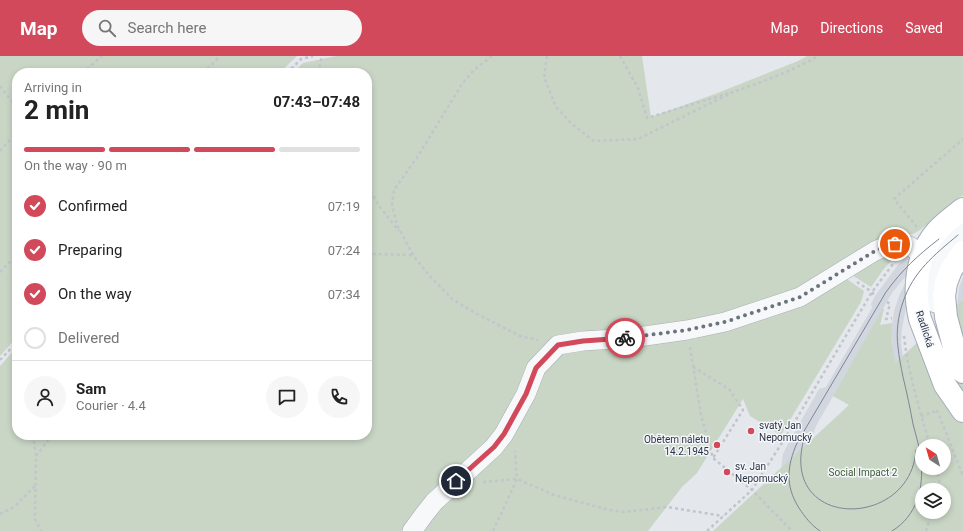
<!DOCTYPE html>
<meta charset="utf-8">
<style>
:root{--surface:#fff;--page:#f6f6f6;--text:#222;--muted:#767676;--line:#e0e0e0;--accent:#d1495b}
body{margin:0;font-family:Roboto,sans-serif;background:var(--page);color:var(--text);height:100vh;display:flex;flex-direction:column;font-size:15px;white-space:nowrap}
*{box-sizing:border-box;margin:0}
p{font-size:13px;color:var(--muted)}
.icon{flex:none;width:22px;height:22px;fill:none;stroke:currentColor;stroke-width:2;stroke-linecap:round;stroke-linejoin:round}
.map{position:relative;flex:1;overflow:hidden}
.panel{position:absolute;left:12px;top:12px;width:360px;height:372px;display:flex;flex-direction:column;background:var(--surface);border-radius:16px;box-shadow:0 2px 6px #0003}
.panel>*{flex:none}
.needle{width:26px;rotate:323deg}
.tools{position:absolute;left:915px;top:383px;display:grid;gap:8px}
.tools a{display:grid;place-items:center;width:36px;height:36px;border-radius:50%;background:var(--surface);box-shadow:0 2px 6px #0003;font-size:20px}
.pin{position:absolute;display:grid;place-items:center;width:34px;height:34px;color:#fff;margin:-17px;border:2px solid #fff;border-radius:50%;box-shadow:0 1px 4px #0007}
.courier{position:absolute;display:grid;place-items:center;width:40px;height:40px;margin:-20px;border:3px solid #d1495b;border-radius:50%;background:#fff;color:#222;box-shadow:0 1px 5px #0007}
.headline em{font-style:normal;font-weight:700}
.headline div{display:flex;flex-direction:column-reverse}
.headline{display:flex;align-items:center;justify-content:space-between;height:68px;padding:0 12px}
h1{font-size:26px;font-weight:700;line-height:30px}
.bar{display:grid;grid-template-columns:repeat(4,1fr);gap:6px 4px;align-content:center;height:48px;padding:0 12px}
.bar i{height:5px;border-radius:3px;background:var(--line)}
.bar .current{background:var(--accent)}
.bar p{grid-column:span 4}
.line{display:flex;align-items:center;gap:10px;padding:0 12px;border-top:1px solid var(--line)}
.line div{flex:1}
.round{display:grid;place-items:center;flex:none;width:42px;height:42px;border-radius:21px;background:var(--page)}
ol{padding:0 12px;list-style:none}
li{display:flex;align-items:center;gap:12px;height:44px}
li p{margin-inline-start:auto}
li .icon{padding:4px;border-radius:50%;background:var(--accent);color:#fff;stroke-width:4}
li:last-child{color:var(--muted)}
li i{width:22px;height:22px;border:2px solid var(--line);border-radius:50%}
header{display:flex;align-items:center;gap:24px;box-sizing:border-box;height:56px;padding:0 20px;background:var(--accent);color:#fff}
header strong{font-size:19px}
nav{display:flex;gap:22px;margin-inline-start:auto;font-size:14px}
.search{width:280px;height:36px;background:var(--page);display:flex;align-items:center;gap:10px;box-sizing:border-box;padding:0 14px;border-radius:22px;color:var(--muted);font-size:15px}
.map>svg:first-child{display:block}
</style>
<header>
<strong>Map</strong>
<div class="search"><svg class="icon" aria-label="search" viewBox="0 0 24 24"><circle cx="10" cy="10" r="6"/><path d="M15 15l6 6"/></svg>Search here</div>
<nav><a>Map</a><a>Directions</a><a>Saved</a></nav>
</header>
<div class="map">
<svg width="963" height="475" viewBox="0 0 963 475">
<rect width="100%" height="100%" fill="#e4e7ec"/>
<!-- built -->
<path fill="#d2d6de" d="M909 198 915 200 909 216 892 237 816 370 810 387 907 368 892 294 891 284V274L894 255 899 240 909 219 907 247 902 272 901 287 904 308 922 390V434L805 475 781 415 783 398 788 388 819 333 826 331 872 252 871 248 875 240 897 210Z
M963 221V269L957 250 959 232Z"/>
<!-- green -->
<path fill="#c9d6c5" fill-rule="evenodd" d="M0 0H297L279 17H17V281L0 300Z
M336 0H642L651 61 715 38 798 5 807 0H963V139L920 174 913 178 892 179 792 238 684 283H696L702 276 844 221 864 235 861 246 781 379 750 360 743 343 697 417 682 431 648 475H0V310L17 291V379H367V17H293L303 7Z
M899 196 883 214 871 231 850 218 873 203Z
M963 244V475H713L849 349 833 340 883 252 884 253 880 269 892 267 891 284 895 307ZM922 390H944V412H922ZM922 434H944V456H922Z"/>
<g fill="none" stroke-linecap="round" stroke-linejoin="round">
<defs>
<path id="minor" d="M936 222C943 202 945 189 963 176
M412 475 423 460 434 446 494 391 504 378 526 338 536 312 558 289 583 285 631 282 687 274 725 266 800 241 875 195C884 191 893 187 903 188 912 189 934 206 936 216 938 225 934 237 935 247"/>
<path id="major" d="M963 153C954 160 944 167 937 175 916 199 913 233 920 263L945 329 963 355
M963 196 951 214 946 227 944 240 946 261 957 302 963 316"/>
</defs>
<!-- minor casing -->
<use href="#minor" stroke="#a9aeb7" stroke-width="20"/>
<!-- major casing -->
<use href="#major" stroke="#a3abb8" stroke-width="24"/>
<!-- path -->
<path stroke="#c2c5cb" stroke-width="2.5" stroke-dasharray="3 3" stroke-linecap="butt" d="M492 0 474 14 462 28 418 100 394 134 392 149 397 169 413 199 428 218 452 243 477 258 520 280 538 284
M547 0 544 21 556 51 572 68 594 85 638 83 737 34
M620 0 638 32 647 62 729 37
M82 17 102 0
M203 17 220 0
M287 17 301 3 313 0
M318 17 322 0
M0 30 17 52
M736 35C764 25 793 15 818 0
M0 95 17 76
M367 130 380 151 399 175
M917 171 894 143 963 83
M367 199 369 198 412 199
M0 216 17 199
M857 226 872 236 875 240
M887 246 890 248 886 263 892 262
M904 280C908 317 920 354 930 390
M690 291 701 359 713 402 752 434 792 475
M0 304 17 286
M693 311 729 333 743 354 713 402
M937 354 963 420
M921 360 937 355
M33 379 36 400 35 463 41 475
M36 400 52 379
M936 412 940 427 938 434
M483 426 517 423 554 439 609 454 624 456 667 451 723 460
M0 458 14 451 35 430
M493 475 517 423 515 395
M707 475 752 434 785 382 872 236 893 208
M926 475 932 456"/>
<!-- minor -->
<use href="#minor" stroke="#f7f8fa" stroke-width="19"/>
<!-- major -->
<use href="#major" stroke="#fff" stroke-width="22"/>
<!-- tram -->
<path stroke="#7d8696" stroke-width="1" d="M805 379C775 475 911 475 916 394
M820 475C811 469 805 461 799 452 785 430 787 410 797 387L886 236C902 214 917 200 939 183
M892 475C917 460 924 432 921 404 920 392 916 380 913 368 910 352 907 337 903 321 901 311 899 301 898 291 896 276 898 260 903 246 913 216 934 199 958 179"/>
</g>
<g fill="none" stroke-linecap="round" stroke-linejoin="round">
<!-- done -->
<path stroke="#6c737f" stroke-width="4" stroke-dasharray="0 7.2" d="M625 282 687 274 725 266 800 241 875 195 886 190 895 188"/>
<!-- route -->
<path stroke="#d1495b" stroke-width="5" d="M456 425 494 391 504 378 526 338 536 312 558 289 583 285 625 282"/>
</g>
<!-- markers -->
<g fill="#d1495b" stroke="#f4f6f9" stroke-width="1.5">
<circle cx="751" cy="375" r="4"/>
<circle cx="717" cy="389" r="4"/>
<circle cx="727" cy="416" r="4"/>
</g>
<g text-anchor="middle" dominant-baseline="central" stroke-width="3" stroke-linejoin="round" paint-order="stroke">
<!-- street labels -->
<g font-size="10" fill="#2b3445" stroke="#f4f6f9">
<text transform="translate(925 273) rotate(72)">Radlická</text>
</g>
<!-- poi labels -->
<g font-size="10" fill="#2b3445" stroke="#f4f6f9" text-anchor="start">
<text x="759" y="369">svatý Jan<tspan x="759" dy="12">Nepomucký</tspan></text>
<text x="709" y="383" text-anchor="end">Obětem náletu<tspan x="709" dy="12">14.2.1945</tspan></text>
<text x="735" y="410">sv. Jan<tspan x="735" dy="12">Nepomucký</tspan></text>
</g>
<!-- park labels -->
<g font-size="10" fill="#3f6138" stroke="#f4f6f9">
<text x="863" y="416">Social Impact 2</text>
</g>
</g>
</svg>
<div class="tools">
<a><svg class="needle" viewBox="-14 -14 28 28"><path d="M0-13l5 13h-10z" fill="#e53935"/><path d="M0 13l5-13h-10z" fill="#767676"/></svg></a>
<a><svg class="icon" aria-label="layers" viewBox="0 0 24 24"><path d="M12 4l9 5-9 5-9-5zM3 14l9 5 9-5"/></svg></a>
</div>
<div class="pin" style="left:895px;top:188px;background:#ea580c"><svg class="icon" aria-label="bag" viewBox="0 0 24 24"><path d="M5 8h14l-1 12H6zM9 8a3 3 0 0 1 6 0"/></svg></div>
<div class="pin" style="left:456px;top:425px;background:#1f2937"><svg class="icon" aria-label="home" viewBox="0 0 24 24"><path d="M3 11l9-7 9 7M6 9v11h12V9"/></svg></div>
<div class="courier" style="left:625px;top:282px"><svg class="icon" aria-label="bike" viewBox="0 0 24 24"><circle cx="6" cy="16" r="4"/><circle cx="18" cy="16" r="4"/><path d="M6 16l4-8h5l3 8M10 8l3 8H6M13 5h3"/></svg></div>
<section class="panel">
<div class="headline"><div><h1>2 min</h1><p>Arriving in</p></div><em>07:43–07:48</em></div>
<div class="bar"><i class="current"></i><i class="current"></i><i class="current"></i><i></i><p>On the way · 90 m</p></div>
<ol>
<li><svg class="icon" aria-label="check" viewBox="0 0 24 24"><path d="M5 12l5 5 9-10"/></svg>Confirmed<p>07:19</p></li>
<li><svg class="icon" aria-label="check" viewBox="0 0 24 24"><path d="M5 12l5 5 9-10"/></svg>Preparing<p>07:24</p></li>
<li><svg class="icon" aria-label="check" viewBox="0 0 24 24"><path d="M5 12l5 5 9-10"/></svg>On the way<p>07:34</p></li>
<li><i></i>Delivered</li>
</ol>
<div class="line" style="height:72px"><a class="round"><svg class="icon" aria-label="person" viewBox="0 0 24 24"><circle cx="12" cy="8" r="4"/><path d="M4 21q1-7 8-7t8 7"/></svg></a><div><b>Sam</b><p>Courier · 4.4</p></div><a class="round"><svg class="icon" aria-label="chat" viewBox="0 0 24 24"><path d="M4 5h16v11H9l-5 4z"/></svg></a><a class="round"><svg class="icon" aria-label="phone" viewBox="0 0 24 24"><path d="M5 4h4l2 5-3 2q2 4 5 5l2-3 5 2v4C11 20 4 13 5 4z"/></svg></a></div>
</section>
</div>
